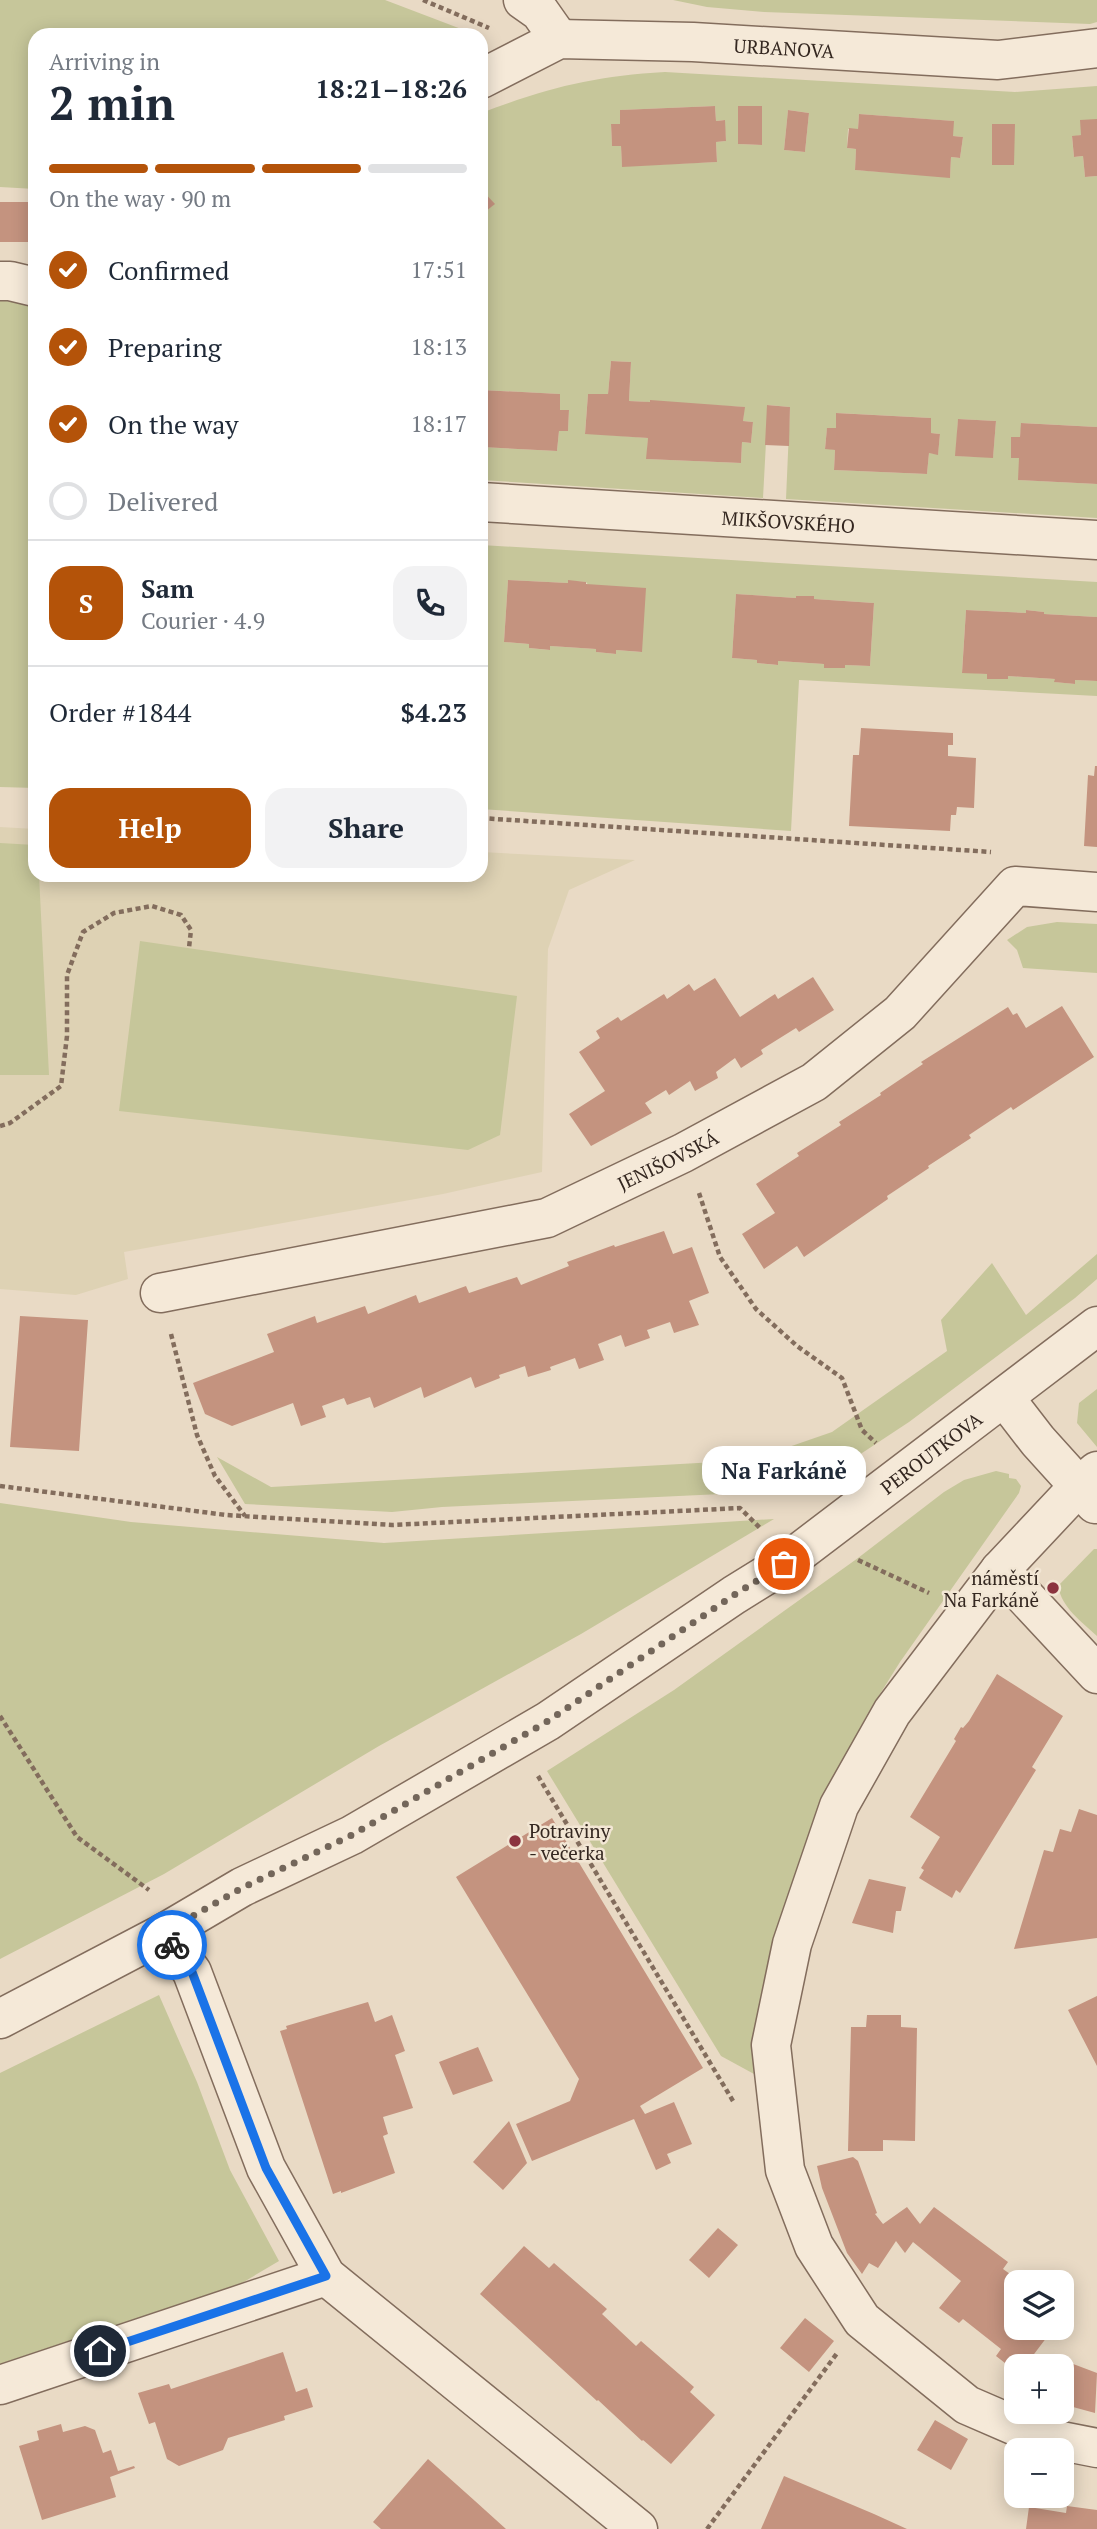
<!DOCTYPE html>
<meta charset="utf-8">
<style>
:root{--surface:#fff;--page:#f2f2f3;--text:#1f2937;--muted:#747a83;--line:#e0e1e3;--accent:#b45309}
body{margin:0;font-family:"PT Serif",serif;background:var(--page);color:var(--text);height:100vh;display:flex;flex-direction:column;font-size:26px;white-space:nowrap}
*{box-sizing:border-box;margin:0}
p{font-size:23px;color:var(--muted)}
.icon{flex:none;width:38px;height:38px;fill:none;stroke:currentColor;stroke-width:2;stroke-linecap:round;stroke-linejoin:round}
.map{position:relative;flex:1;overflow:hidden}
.drawer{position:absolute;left:28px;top:28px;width:460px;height:854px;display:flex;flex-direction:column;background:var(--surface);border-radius:21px;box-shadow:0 4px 18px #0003}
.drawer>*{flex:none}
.buttons{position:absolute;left:1004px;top:2270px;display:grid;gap:14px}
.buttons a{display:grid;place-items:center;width:70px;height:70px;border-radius:14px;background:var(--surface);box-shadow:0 4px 18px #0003;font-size:35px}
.pin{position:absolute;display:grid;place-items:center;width:60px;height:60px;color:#fff;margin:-30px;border:4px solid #fff;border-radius:50%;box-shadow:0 2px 7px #0007}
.courier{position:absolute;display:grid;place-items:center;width:70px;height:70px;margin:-35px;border:5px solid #1a73e8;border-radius:50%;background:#fff;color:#222;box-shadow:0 2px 9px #0007}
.bubble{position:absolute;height:49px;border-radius:21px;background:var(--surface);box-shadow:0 4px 18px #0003;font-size:23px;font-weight:600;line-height:49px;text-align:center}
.overview em{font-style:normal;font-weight:600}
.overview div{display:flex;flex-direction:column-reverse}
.overview{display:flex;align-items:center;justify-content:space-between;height:119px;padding:0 21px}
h1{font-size:46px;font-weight:600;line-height:52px}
.bar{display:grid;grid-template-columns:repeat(4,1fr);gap:10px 7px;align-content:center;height:84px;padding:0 21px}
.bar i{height:9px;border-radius:5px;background:var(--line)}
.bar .selected{background:var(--accent)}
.bar p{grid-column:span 4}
.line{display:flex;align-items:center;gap:18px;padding:0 21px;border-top:2px solid var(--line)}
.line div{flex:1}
.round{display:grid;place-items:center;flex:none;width:74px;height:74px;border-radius:21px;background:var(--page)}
ol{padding:0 21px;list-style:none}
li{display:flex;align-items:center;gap:21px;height:77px}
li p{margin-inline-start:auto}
li .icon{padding:7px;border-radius:50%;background:var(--accent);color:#fff;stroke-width:4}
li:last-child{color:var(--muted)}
li i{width:38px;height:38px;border:4px solid var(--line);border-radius:50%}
.primary-button{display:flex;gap:14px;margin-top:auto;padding:14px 21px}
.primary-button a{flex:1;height:80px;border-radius:21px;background:var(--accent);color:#fff;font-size:28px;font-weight:600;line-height:80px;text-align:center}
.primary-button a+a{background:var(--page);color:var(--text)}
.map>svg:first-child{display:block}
</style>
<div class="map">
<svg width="1097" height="2529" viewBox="0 0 1097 2529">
<rect width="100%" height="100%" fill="#e9dac5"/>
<!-- farmland -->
<path fill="#ded2b4" d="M0 827 35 829V875H481V852L635 860 569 890 548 949 542 1172 443 1194 124 1252 128 1279 76 1295 0 1289Z"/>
<!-- green -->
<path fill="#c6c69a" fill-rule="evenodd" d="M0 0H385L477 35H35V189L0 187Z
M673 0H1097V22L1090 24 764 12 707 7Z
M665 72 1015 92 1097 86V119L1081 135 1072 137 1074 157 1083 156 1085 177 1097 176V427L1022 423 1020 437 1011 438V458H1019V480L1097 484V518L786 499 790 407 768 405 763 498 481 480V447L557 451 559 431H568L569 410H560V394L481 390V215L494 204 481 189 487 181 481 174V113C547 88 594 76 665 72ZM715 106 716 121 724 120 726 141 716 142 717 162 622 166 621 146 612 145 611 125 620 124V110ZM738 106H762V145L738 144ZM788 110 809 113 805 152 784 150ZM859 114 953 121V136L963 137 960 158 951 157 950 177 855 170 856 149 847 148 848 129H858ZM1014 124V165H992V125ZM611 361 631 362 629 401 744 407 743 421 753 422 751 443 742 442 741 463 647 459 648 438 585 433 588 394H608ZM837 413 931 418V433L940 434 938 454 929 453 927 474 834 470 835 450 825 448 827 429 836 428ZM958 419 996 421 993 457 956 456Z
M35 288V788L0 787V289Z
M481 545 1097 582V617L1044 614V612L1026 610V613L966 610 962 672 987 674V679H1007L1008 676 1055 679V682L1075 684V680L1097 681V696L799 680 791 831 481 809ZM508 580 568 583 569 581 586 582 641 652 616 650V654L596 652V649L550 646 549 650 529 648V644L504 642ZM736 594 796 598V596H814V599L874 603 870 666 845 665 844 668H824V664L778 661 777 665 757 663V660L732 658Z
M0 843 35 845V875H39L49 1075H0Z
M1057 922 1097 924V973L1023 968 1017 950 1007 940 1027 927Z
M140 941 517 996 500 1135 468 1150 119 1111Z
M1097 1254V1279L1075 1298 909 1422 806 1490 442 1507 392 1512 245 1504 217 1457 271 1487 751 1460 832 1432 947 1351 941 1320 992 1263 1026 1315Z
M1097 1389V1447L1077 1423 1079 1403Z
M996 1471 1009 1474V1478L1016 1479 1021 1486 1019 1493 900 1662 868 1713 824 1796 763 1996 754 2074 721 2056 547 1771 674 1690 858 1558 944 1492 964 1480Z
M0 1503 131 1522 384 1543 774 1519 581 1634 379 1746 164 1874 0 1959Z
M1094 1549H1097V1636C1081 1621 1062 1608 1058 1586Z
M159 1995 197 2082 230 2170 279 2261 242 2283 0 2364V2073Z"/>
<!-- building -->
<path fill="#c4937f" d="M715 106 716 121 725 120 726 141 716 142 717 162 622 167 621 146H612L611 124H620V110Z
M738 106H762V145L738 144Z
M788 110 809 113 805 152 784 150Z
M859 114 954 121 953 136 963 137 960 158 951 157 950 178 855 170 856 149 847 148 849 128 858 129Z
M1097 119V176L1085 177 1083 156 1074 157 1072 136 1081 135 1080 120Z
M992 124H1015L1014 165H992Z
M481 189 495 204 481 215Z
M0 202H35V242H0Z
M611 361 631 362 629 401 650 402V400L745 407 743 421 753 422 751 443 742 442 741 463 646 459 648 438 585 434 588 394H608Z
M481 390 560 394V410H569L568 431H559L557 451 481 447Z
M767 405 790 407 789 446 765 445Z
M836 413 931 418V433L940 434 938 455 929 453 927 474 834 470 835 450 825 449 827 428H836Z
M958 419 996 421 993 458 955 456Z
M1021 423 1097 427V484L1018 480 1019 458H1011V437H1020Z
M508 580 568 583V580L586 582V584L646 588 642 652 616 650V654L596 652V649L550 646V650L529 648V644L504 642Z
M736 594 796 598V596H814V599L874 603 870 666 845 665V668H824V664L778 661V665L757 663V660L732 658Z
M966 610 1026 613V610L1044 612V614L1097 617V681L1075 680V684L1054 682 1055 679 1008 676V679H987V674L962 673Z
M861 728 953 733V745H948V756L976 758 974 808 957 807 956 815H951L950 831 849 826 853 755H859Z
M1095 766H1097V847L1084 846 1088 775 1094 776Z
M813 977 834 1010 799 1032 796 1028 761 1050 763 1054 741 1068 735 1058 716 1072 718 1078 695 1091 690 1081 669 1095 666 1090 645 1103 652 1113 591 1146 569 1114 605 1091 579 1052 600 1038 596 1031 618 1017 621 1021 664 994 667 999 689 984 694 991 715 978 740 1017 775 994 778 999Z
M1062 1006 1094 1057 1013 1110 1011 1107 969 1135 971 1138 928 1166 929 1168 887 1196 888 1199 804 1257 797 1246 764 1269 742 1234 775 1213 756 1184 799 1156 797 1153 841 1125 839 1122 881 1095 880 1093 923 1064 921 1062 1008 1007 1013 1015 1017 1013 1026 1028Z
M664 1231 673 1254 692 1247 709 1293 689 1301 699 1325 674 1333 670 1322 647 1330 650 1338 625 1347 621 1335 598 1344 604 1360 579 1369 575 1358 550 1367 551 1370 528 1377 525 1366 499 1375 500 1378 475 1388 471 1377 424 1398 421 1387 374 1408 370 1397 347 1405 344 1398 322 1406 326 1417 301 1426 293 1403 232 1426 205 1414 193 1383 274 1352 267 1334 315 1316 317 1323 365 1306 368 1314 416 1295 419 1303 466 1286 469 1293 517 1277 521 1285 569 1266 567 1262 614 1245 615 1247Z
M20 1316 88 1320 79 1451 10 1447Z
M997 1674 1063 1716 1032 1767 1036 1770 960 1893 956 1890 952 1898 919 1878 924 1870 921 1868 940 1837 910 1817 956 1741 954 1739 961 1727 963 1728 969 1721Z
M1079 1809 1097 1815V1938L1014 1949 1044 1850 1053 1852 1060 1829 1071 1832Z
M552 1818 703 2068 640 2106 645 2114 674 2102 692 2144 667 2154 671 2163 656 2170 634 2119 532 2161 516 2124 570 2101 579 2079 456 1877Z
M869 1879 906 1887 901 1911H896L893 1933 852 1923Z
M1097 1996V2066L1068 2010Z
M368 2002 375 2022 392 2015 405 2051 395 2055 413 2108 383 2117 388 2134 383 2136 395 2173 341 2193V2191L333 2194 280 2031 287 2029 286 2026Z
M867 2015H901V2027L917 2028 915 2141 883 2140V2151H848L851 2027H866Z
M478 2047 493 2081 453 2095 439 2062Z
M509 2121 527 2163 503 2190 473 2162Z
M853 2157 858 2161 877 2213 875 2214 883 2224 907 2207 920 2224 934 2207 1008 2262 1003 2269 1021 2282H1017V2299L1009 2309 1017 2315V2328H1033L1035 2330 1043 2328 1050 2333 1025 2366H1017V2370H1014L996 2356 1001 2349 963 2319 959 2323 939 2308 961 2281 913 2242 905 2253 896 2241 878 2268 869 2263 862 2274 847 2253 822 2188 817 2166Z
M718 2228 738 2245 709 2278 689 2260Z
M524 2246 549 2268 554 2263 607 2309 602 2314 636 2346 641 2341 694 2387 690 2392 715 2415 671 2464 643 2440 642 2441 598 2400 597 2401 480 2294Z
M805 2318 834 2341 809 2372 780 2348Z
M283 2352 296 2392 307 2388 313 2407 284 2416 285 2420 228 2438 223 2450 179 2466 167 2459 155 2422 149 2424 138 2393 169 2384 171 2389Z
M1052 2356 1097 2373 1095 2413 1062 2404V2366H1048Z
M935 2420 968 2439 951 2470 917 2450Z
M61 2424 63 2432 85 2426 95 2430 103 2453 111 2450 118 2471 134 2466 135 2468 110 2477 116 2497 42 2520 19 2446 39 2440 37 2431Z
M428 2459 475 2501 506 2529H381L373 2522Z
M784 2476 874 2514 907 2529H761Z
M1067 2506 1097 2510V2529H1026L1029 2507 1066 2513Z"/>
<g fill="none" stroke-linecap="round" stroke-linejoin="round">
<defs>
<g id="minor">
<path d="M523 0 540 12 559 39"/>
<path id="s1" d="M481 79 559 39 693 42 998 60 1097 48"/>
<path d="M0 281H10L35 287"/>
<path id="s2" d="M481 502 1097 540"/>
<path id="s3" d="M160 1293 547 1218 683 1153 814 1082 900 1013 1015 886 1097 892"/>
<path d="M1004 1397 1038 1441 1095 1504"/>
<path d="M1097 1471 1078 1487 1000 1570 892 1712 839 1806 792 1944 771 2045 785 2170 814 2246 862 2320 967 2405 1041 2437 1097 2448"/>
<path d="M1000 1570 1097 1674"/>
<path d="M164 1933 192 1972 266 2168 326 2276 638 2529"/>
<path id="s4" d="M0 2019 164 1933 242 1887 352 1835 548 1721 734 1595 784 1564 1097 1326"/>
<path d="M0 2385 326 2276"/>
</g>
</defs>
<!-- minor casing -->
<use href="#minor" stroke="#836d5d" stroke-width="41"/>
<!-- path -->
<path stroke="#836d5d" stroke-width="4.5" stroke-dasharray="5 3.5" stroke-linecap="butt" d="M423 0 489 28
M481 818 991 852
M0 1126 10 1123 61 1086 67 1036V975L83 932 114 913 152 906 181 915 191 930 189 948
M699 1193 720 1257 756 1309 797 1346 842 1378 862 1430 876 1443
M171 1334 197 1435 215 1476 245 1516
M0 1486 226 1515 392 1525 740 1508 761 1529
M858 1560 929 1593
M0 1716 77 1837 149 1890
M538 1776 733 2101
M707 2529 838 2352"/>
<!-- minor -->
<use href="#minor" stroke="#f5e9d8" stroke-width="38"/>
</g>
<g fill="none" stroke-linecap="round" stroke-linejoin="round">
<!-- done -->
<path stroke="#73665a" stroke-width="7" stroke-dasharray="0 12.6" d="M172 1945 163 1933 242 1888 352 1835 548 1721 734 1595 784 1564"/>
<!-- route -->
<path stroke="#1a73e8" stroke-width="9" d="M100 2351 326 2276 266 2168 192 1972 172 1945"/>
</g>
<!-- markers -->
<g fill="#8b333f" stroke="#f2e6d4" stroke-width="2.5">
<circle cx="1053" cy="1588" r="7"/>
<circle cx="515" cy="1841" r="7"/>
</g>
<g text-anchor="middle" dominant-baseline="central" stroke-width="5" stroke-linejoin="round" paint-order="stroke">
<!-- street labels -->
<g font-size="19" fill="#342720" stroke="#f2e6d4">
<text stroke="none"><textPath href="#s1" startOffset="313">URBANOVA</textPath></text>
<text stroke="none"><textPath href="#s2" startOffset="308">MIKŠOVSKÉHO</textPath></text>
<text stroke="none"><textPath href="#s3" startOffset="528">JENIŠOVSKÁ</textPath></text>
<text stroke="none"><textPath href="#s4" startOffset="1092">PEROUTKOVA</textPath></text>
</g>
<!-- poi labels -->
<g font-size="19" fill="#342720" stroke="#f2e6d4" text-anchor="end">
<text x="1039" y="1577">náměstí<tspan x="1039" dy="22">Na Farkáně</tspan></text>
<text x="529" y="1830" text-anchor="start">Potraviny<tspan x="529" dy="22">- večerka</tspan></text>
</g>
</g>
</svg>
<div class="buttons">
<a><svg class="icon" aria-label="layers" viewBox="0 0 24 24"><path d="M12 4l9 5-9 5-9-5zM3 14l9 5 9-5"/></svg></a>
<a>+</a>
<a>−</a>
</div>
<div class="pin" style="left:784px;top:1564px;background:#ea580c"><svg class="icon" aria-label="bag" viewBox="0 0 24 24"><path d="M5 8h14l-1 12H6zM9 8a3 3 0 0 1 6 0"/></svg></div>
<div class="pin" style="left:100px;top:2351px;background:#1f2937"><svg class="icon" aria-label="home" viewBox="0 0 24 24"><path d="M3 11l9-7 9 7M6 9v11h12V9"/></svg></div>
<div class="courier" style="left:172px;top:1945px"><svg class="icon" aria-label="bike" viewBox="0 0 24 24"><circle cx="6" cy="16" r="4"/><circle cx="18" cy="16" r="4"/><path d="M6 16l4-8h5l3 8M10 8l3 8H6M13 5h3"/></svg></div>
<div class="bubble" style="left:702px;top:1446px;width:164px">Na Farkáně</div>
<section class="drawer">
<div class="overview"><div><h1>2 min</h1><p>Arriving in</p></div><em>18:21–18:26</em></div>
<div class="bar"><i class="selected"></i><i class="selected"></i><i class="selected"></i><i></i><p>On the way · 90 m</p></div>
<ol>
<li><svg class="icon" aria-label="check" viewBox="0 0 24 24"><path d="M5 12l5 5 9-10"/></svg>Confirmed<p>17:51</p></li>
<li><svg class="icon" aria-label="check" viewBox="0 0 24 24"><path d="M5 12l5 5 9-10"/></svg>Preparing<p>18:13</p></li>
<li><svg class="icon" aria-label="check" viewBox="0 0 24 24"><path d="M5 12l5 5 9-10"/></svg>On the way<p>18:17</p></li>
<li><i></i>Delivered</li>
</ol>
<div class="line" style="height:126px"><b class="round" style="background:var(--accent);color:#fff">S</b><div><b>Sam</b><p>Courier · 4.9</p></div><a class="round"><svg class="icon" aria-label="phone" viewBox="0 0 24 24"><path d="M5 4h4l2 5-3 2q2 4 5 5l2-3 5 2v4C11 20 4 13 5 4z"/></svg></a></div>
<div class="line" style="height:91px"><div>Order #1844</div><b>$4.23</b></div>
<div class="primary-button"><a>Help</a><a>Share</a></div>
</section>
</div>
